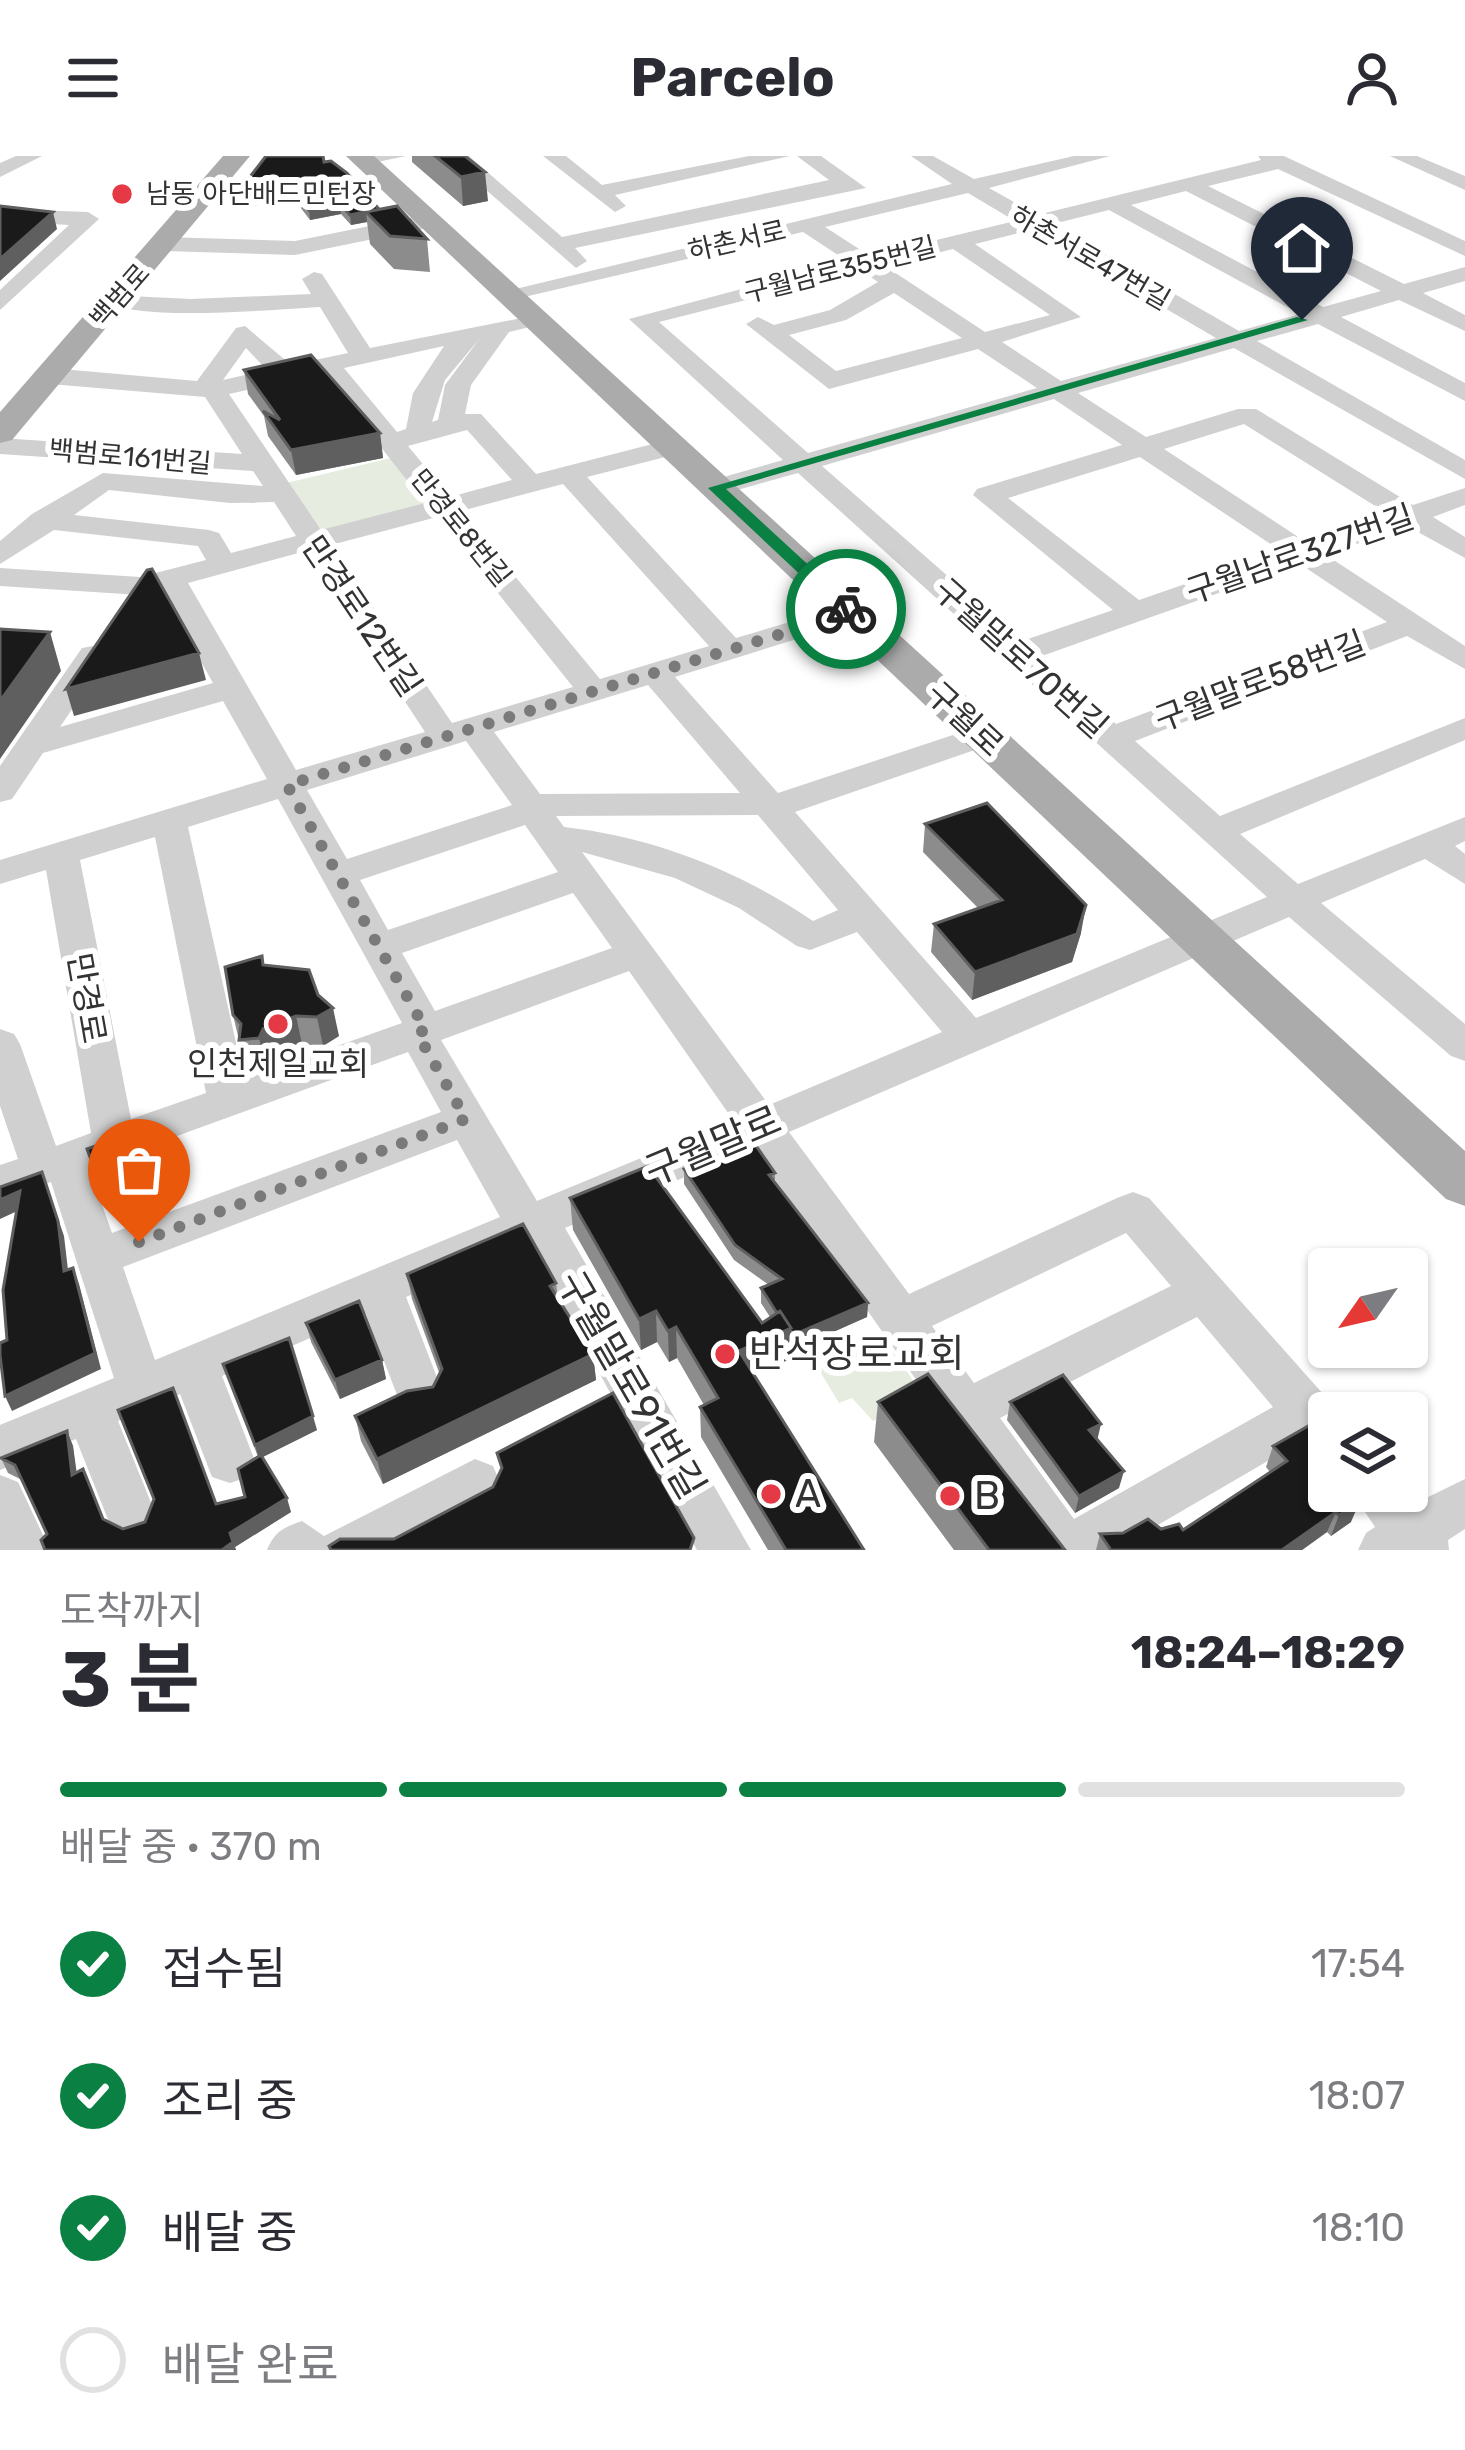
<!DOCTYPE html>
<html lang="ko">
<meta charset="utf-8">
<style>
:root{--surface:#fff;--page:#f7f7f7;--text:#2b2b33;--muted:#7c7c81;--line:#e1e1e2;--accent:#0b8043}
body{margin:0;font-family:Rubik,"Noto Sans KR",sans-serif;background:var(--page);color:var(--text);height:100vh;display:flex;flex-direction:column;font-size:45px;white-space:nowrap}
*{box-sizing:border-box;margin:0}
p{font-size:39px;color:var(--muted)}
.icon{flex:none;width:66px;height:66px;fill:none;stroke:currentColor;stroke-width:2;stroke-linecap:round;stroke-linejoin:round}
.map{position:relative;height:1394px;overflow:hidden}
.drawer{display:flex;flex-direction:column;background:var(--surface);flex:1}
.drawer>*{flex:none}
.needle{width:78px;rotate:236deg}
.controls{position:absolute;left:1308px;top:1092px;display:grid;gap:24px}
.controls a{display:grid;place-items:center;width:120px;height:120px;border-radius:12px;background:var(--surface);box-shadow:0 3px 9px #0004;font-size:60px}
.pin{position:absolute;display:grid;place-items:center;width:102px;height:102px;color:#fff;margin:-123px -51px;border-radius:50% 50% 50% 0;rotate:-45deg;box-shadow:0 0 12px #0007}
.pin .icon{rotate:45deg}
.courier{position:absolute;display:grid;place-items:center;width:120px;height:120px;margin:-60px;border:9px solid #0b8043;border-radius:50%;background:#fff;color:#222;box-shadow:0 3px 15px #0007}
.summary em{font-style:normal;font-weight:700}
.summary div{display:flex;flex-direction:column-reverse}
.summary{display:flex;align-items:center;justify-content:space-between;height:204px;padding:0 60px}
h1{font-size:78px;font-weight:700;line-height:90px}
.bar{display:grid;grid-template-columns:repeat(4,1fr);gap:18px 12px;align-content:center;height:144px;padding:0 60px}
.bar i{height:15px;border-radius:9px;background:var(--line)}
.bar .current{background:var(--accent)}
.bar p{grid-column:span 4}
ol{padding:0 60px;list-style:none}
li{display:flex;align-items:center;gap:36px;height:132px}
li p{margin-inline-start:auto}
li .icon{padding:12px;border-radius:50%;background:var(--accent);color:#fff;stroke-width:4}
li:last-child{color:var(--muted)}
li i{width:66px;height:66px;border:6px solid var(--line);border-radius:50%}
header{display:flex;justify-content:space-between;align-items:center;height:156px;padding:0 60px;background:var(--surface);font-size:54px;font-weight:700}
.map>svg:first-child{display:block}
</style>
<header><svg class="icon" aria-label="menu" viewBox="0 0 24 24"><path d="M4 6h16M4 12h16M4 18h16"/></svg>Parcelo<svg class="icon" aria-label="person" viewBox="0 0 24 24"><circle cx="12" cy="8" r="4"/><path d="M4 21q1-7 8-7t8 7"/></svg></header>
<div class="map">
<svg width="1465" height="1394" viewBox="0 0 1465 1394">
<rect width="100%" height="100%" fill="#fff"/>
<!-- green -->
<path fill="#e6ecdf" d="M395 301 431 350 314 378 282 328Z
M880 1178 925 1241 873 1265 852 1242 839 1247 816 1209Z"/>
<g fill="none" stroke-linecap="round" stroke-linejoin="round">
<!-- minor -->
<path fill="#d0d0d0" fill-rule="evenodd" d="M16 0H42L0 21V7Z
M364 0H406L358 10 355 6Z
M447 0H469L562 81 829 24 797 0H821L866 32 575 92 587 105 576 112Z
M543 0H566L602 29 749 0H790L615 39 626 50 615 56Z
M911 0H933L974 23 1074 0H1110L989 32 1037 59 1261 4 1258 0H1284L1465 85V100L1278 13 1208 30 1404 128 1465 111V125L1423 137 1465 159V175L1399 144 1341 161 1465 227V245L1318 168 1257 185 1465 304V323L1234 192 1078 237 1146 281 1238 253H1256L1413 349 1465 332V349L1433 361 1465 381V402L1407 370 1326 399 1465 490V513L1407 480 1135 585 1220 660 1465 562V584L1240 678 1298 728 1465 661V685L1455 690 1465 698V728L1425 703 1321 747 1465 868V905L1451 900 1289 761 789 976 909 1138 1117 1042 1133 1036 1149 1042 1340 1257H1329V1302L1302 1285 1115 1394H1036L753 992 565 1072 751 1394H697L528 1088 406 1141 443 1237 436 1252 419 1258 402 1252 366 1158 222 1220 255 1305 248 1321 230 1327 212 1321 180 1238 118 1265 156 1359 149 1376 131 1383 113 1376 76 1283 0 1314V1269L114 1222 51 1026 0 1044V1009L18 1003 0 950V873L14 878 20 888 56 990 91 977 46 714 0 728V704L267 623 223 545 43 597 12 643 0 646V610L82 492 93 490 109 499 60 571 213 527 161 434 140 439 0 430V412L140 421 206 404 198 390 54 374 0 408V385L32 358 103 317 263 330 253 315 0 298V282L242 298 205 241 50 228 37 220 50 212 197 225 236 172 245 170 291 209 348 197 320 151C279 153 131 167 104 144L108 139 191 143 311 138 302 123 314 116 322 118 370 192 542 158V168L509 176 471 229 465 258H481L536 318 672 283 681 285V297L587 321 736 482 850 448 865 457 861 463 675 521 778 637 971 573 983 570 1000 580 995 587 795 656 976 862 1267 741 798 317 716 340 702 332 706 326 783 304 629 163 847 105 803 76 507 145 495 138 952 28ZM1186 35 1381 135 1323 151 1131 49ZM968 37 1015 65 870 100 825 71ZM1109 54 1300 158 1239 175 1053 68ZM1031 74 1216 182 1061 225 1002 186 1081 161 975 88ZM953 93 1050 159 985 176 885 110ZM862 115 878 126 830 154 774 169 758 161 746 168 829 233 978 193 1037 232 808 297 659 166ZM894 137 962 182 836 215 789 179 846 164ZM480 182 445 229 438 264 432 266 445 224ZM444 190 413 237 406 273 397 276 344 212ZM246 192 267 214 223 224ZM322 217 425 347 321 374 229 238ZM1054 243 1122 289 977 333 973 339 1113 454 1022 485 822 310ZM1244 268 1388 358 1306 386 1164 293ZM467 274 512 324 450 341 408 290ZM1140 301 1281 395 1139 444 1008 342ZM563 328 709 490 600 523 461 355ZM109 334 230 347 274 346 296 380 231 397 219 377 209 374 74 359ZM437 361 573 531 452 567 331 389ZM306 395 425 576 296 614 188 427ZM1300 408 1387 466 1116 568 1039 501ZM648 529 740 637 540 638 494 576ZM466 585 512 649 347 703 307 634ZM278 643 402 867 244 923 188 671ZM758 659 838 754 813 765C738 714 653 681 564 671L556 660ZM525 669 558 716 388 774 360 724ZM155 681 206 937 131 963 80 704ZM582 696 675 722 739 752 797 790 810 794 857 776 942 876 769 949ZM573 737 612 792 435 855 402 797ZM629 815 733 964 537 1045 441 884ZM408 896 441 956 112 1077 89 1012ZM457 984 500 1061 155 1204 123 1111ZM1126 1077 1171 1130 974 1227 932 1170ZM1197 1161 1273 1251 1074 1363 1000 1262Z
M1390 0H1417L1465 20V34Z
M0 53 88 56 99 63 0 154V134L69 69 0 65Z
M429 58 440 65 437 70 295 99 164 95 153 88 164 81 295 85Z
M475 1303 493 1310 500 1326 493 1342 395 1394H267C275 1375 283 1372 302 1365L324 1380Z
M0 1319 18 1326 50 1394H0Z
M1465 1323V1373L1448 1384 1449 1394H1358L1366 1377 1375 1371 1351 1335 1407 1333 1418 1346Z"/>
<!-- major -->
<path fill="#ababab" fill-rule="evenodd" d="M223 0H250L12 284 0 287V256Z
M346 0H374L1465 995V1050L1446 1043Z"/>
</g>
<!-- wall -->
<path fill="#8c8c8c" d="M412 0H465L488 45 463 50 412 6Z
M324 6 379 54 427 83 430 116 394 113 370 88 367 66 351 69 341 58 310 64 297 47 238 50 236 39Z
M244 214 380 277 383 302 296 319 268 280 264 260 248 238Z
M925 668 1081 777 1072 806 972 844 931 796 934 768 978 752 923 696Z
M264 809 318 839 339 880 323 890 302 888 270 901 266 910 246 913 233 859Z
M684 1013 775 1017V1026L868 1147 867 1161 790 1194V1203L754 1219 864 1394H768L701 1281 700 1251 704 1249 677 1202 669 1206 657 1186 641 1194 573 1074 570 1042 762 1167 770 1161 761 1147V1132L769 1129 734 1104 684 1028Z
M407 1118 556 1127 558 1142 593 1198 596 1224 383 1328 361 1285 355 1260 433 1231 440 1219 412 1143Z
M306 1167 382 1204 386 1223 340 1243 311 1186Z
M223 1208 317 1274 262 1301 291 1356 235 1391 236 1394H45L47 1378 22 1324 8 1317 1 1302 67 1275 73 1290 76 1317 103 1363 123 1373 245 1341 258 1301Z
M878 1246 1065 1394H954L874 1286Z
M1010 1246 1097 1284 1119 1332 1075 1357 1007 1264Z
M1273 1290 1351 1366 1331 1380 1327 1376 1302 1394H1096L1100 1378 1183 1374 1270 1316 1266 1311Z"/>
<!-- shaded-wall -->
<path fill="#5f5f5f" d="M485 16 488 45 463 50 461 21Z
M340 48 341 58 310 64 309 54Z
M379 53 366 56 367 66 351 69 350 59Z
M53 56 57 73 0 125V103Z
M380 277 383 302 296 319 291 294Z
M50 476 61 515 0 603V545Z
M199 497 206 524 74 560 66 533Z
M1086 749 1081 777 1072 806 972 844 975 816Z
M333 852 339 880 323 890 317 861Z
M296 860 302 888 270 901 266 910 259 882 263 873Z
M121 1008 129 1030 104 1042 97 1020Z
M42 1016 64 1080 70 1131 64 1115Z
M20 1035 26 1051 0 1063V1044Z
M73 1112 79 1128 101 1213 12 1255 5 1240Z
M868 1147 867 1161 791 1195V1180Z
M656 1155 657 1186 641 1194 639 1163Z
M676 1171 677 1202 669 1206 668 1175Z
M791 1172 790 1203 739 1226V1195Z
M593 1198 596 1224 383 1328 377 1303Z
M382 1204 386 1223 340 1243 335 1224Z
M313 1260 317 1274 259 1303 255 1289Z
M1101 1268 1097 1285 1089 1274Z
M67 1275 73 1290 79 1333 72 1319Z
M1124 1315 1119 1332 1075 1357 1079 1340Z
M287 1342 291 1356 235 1391 230 1377Z
M1360 1345 1351 1366 1331 1380 1339 1359Z
M1336 1356 1327 1376 1302 1394H1282Z
M233 1386 236 1394H222Z"/>
<!-- building -->
<path fill="#1a1a1a" stroke="#5f5f5f" stroke-width="3" d="M266 0H323L324 6 331 5 347 17 379 53 350 59 340 48 309 54 295 37 236 39Z
M435 0H465L485 16 461 21Z
M0 50 53 56 0 103Z
M397 50 427 83 390 80 366 56Z
M311 199 380 277 291 294 263 255 280 264 244 214Z
M152 413 199 497 66 533 147 414Z
M0 473 50 476 0 545Z
M987 647 1086 749 1077 778 975 816 934 768 1002 744 925 668Z
M262 800 263 809 309 814 318 839 333 852 317 861 296 860 263 873 259 882 239 884 241 868 233 859 225 811Z
M113 984 121 1008 97 1020 87 993Z
M752 984 775 1017 769 1019 868 1147 791 1180V1172L780 1155 777 1157 761 1132 782 1123 735 1089 684 1013Z
M648 1010 762 1167 780 1155 791 1172 739 1195 864 1394H786L700 1251 718 1242 676 1171 668 1175 656 1155 639 1163 570 1042Z
M42 1016 58 1065 64 1115 73 1112 95 1197 5 1240 0 1199V1187L7 1184 3 1134 20 1035 0 1044V1031Z
M523 1068 556 1127 550 1130 593 1198 377 1303 355 1260 407 1235 433 1231 442 1213 407 1118Z
M359 1145 382 1204 335 1224 306 1167Z
M289 1182 313 1260 255 1289 223 1208Z
M928 1218 1065 1394H989L878 1246Z
M1063 1219 1101 1268 1089 1274 1124 1315 1079 1340 1010 1246Z
M173 1232 216 1348 245 1341 238 1313 261 1299 287 1342 230 1377 233 1386 222 1394H45L41 1384 47 1378 15 1309 1 1302 67 1275 72 1319 83 1313 103 1363 123 1373 145 1366 154 1343 118 1254Z
M613 1237 694 1382 690 1394H331L329 1390 340 1383H394L493 1331 502 1312 497 1297Z
M1310 1269 1329 1281V1335H1363L1360 1345 1339 1359 1336 1356 1282 1394H1111L1100 1378 1123 1377 1148 1363 1161 1373 1179 1368 1183 1374 1287 1305 1273 1290Z"/>
<!-- route -->
<path fill="#0b8043" d="M1297 161 1308 164 726 333 852 449V456H840L708 332Z"/>
<g fill="none" stroke-linecap="round" stroke-linejoin="round">
<!-- done -->
<path stroke="#7a7a7a" stroke-width="12" stroke-dasharray="0 21.6" d="M139 1086 466 963 417 877 426 874 287 629 850 457 846 453"/>
</g>
<!-- markers -->
<g fill="#e63946" stroke="#fff" stroke-width="4.5">
<circle cx="122" cy="38" r="12"/>
<circle cx="278" cy="868" r="12"/>
<circle cx="725" cy="1198" r="12"/>
<circle cx="771" cy="1338" r="12"/>
<circle cx="950" cy="1340" r="12"/>
</g>
<g text-anchor="middle" dominant-baseline="central" stroke-width="12" stroke-linejoin="round" paint-order="stroke">
<!-- far-poi labels -->
<g font-size="27" fill="#333" stroke="#fff" text-anchor="start">
<text x="146" y="38">남동 아단배드민턴장</text>
</g>
<!-- far-street labels -->
<g font-size="27" fill="#333" stroke="#fff">
<text transform="translate(737 85) rotate(-13)">하촌서로</text>
<text transform="translate(1090 102) rotate(30)">하촌서로47번길</text>
<text transform="translate(840 114) rotate(-14)">구월남로355번길</text>
<text transform="translate(120 140) rotate(-49)">백범로</text>
<text transform="translate(130 301) rotate(5)">백범로161번길</text>
<text transform="translate(461 372) rotate(51)">만경로8번길</text>
</g>
<!-- street labels -->
<g font-size="33" fill="#333" stroke="#fff">
<text transform="translate(1300 398) rotate(-19)">구월남로327번길</text>
<text transform="translate(362 460) rotate(56)">만경로12번길</text>
<text transform="translate(1021 502) rotate(42)">구월말로70번길</text>
<text transform="translate(1260 525) rotate(-21)">구월말로58번길</text>
<text transform="translate(965 563) rotate(43)">구월로</text>
<text transform="translate(87 842) rotate(80)">만경로</text>
</g>
<!-- poi labels -->
<g font-size="33" fill="#333" stroke="#fff">
<text x="278" y="907">인천제일교회</text>
</g>
<!-- near-street labels -->
<g font-size="39" fill="#333" stroke="#fff">
<text transform="translate(713 990) rotate(-23)">구월말로</text>
<text transform="translate(631 1229) rotate(60)">구월말로91번길</text>
</g>
<!-- near-poi labels -->
<g font-size="39" fill="#333" stroke="#fff" text-anchor="start">
<text x="749" y="1198">반석장로교회</text>
<text x="795" y="1338">A</text>
<text x="974" y="1340">B</text>
</g>
</g>
</svg>
<div class="controls">
<a><svg class="needle" viewBox="-14 -14 28 28"><path d="M0-13l5 13h-10z" fill="#e53935"/><path d="M0 13l5-13h-10z" fill="#7c7c81"/></svg></a>
<a><svg class="icon" aria-label="layers" viewBox="0 0 24 24"><path d="M12 4l9 5-9 5-9-5zM3 14l9 5 9-5"/></svg></a>
</div>
<div class="pin" style="left:139px;top:1086px;background:#ea580c"><svg class="icon" aria-label="bag" viewBox="0 0 24 24"><path d="M5 8h14l-1 12H6zM9 8a3 3 0 0 1 6 0"/></svg></div>
<div class="pin" style="left:1302px;top:164px;background:#1f2937"><svg class="icon" aria-label="home" viewBox="0 0 24 24"><path d="M3 11l9-7 9 7M6 9v11h12V9"/></svg></div>
<div class="courier" style="left:846px;top:453px"><svg class="icon" aria-label="bike" viewBox="0 0 24 24"><circle cx="6" cy="16" r="4"/><circle cx="18" cy="16" r="4"/><path d="M6 16l4-8h5l3 8M10 8l3 8H6M13 5h3"/></svg></div>
</div>
<section class="drawer">
<div class="summary"><div><h1>3 분</h1><p>도착까지</p></div><em>18:24–18:29</em></div>
<div class="bar"><i class="current"></i><i class="current"></i><i class="current"></i><i></i><p>배달 중 · 370 m</p></div>
<ol>
<li><svg class="icon" aria-label="check" viewBox="0 0 24 24"><path d="M5 12l5 5 9-10"/></svg>접수됨<p>17:54</p></li>
<li><svg class="icon" aria-label="check" viewBox="0 0 24 24"><path d="M5 12l5 5 9-10"/></svg>조리 중<p>18:07</p></li>
<li><svg class="icon" aria-label="check" viewBox="0 0 24 24"><path d="M5 12l5 5 9-10"/></svg>배달 중<p>18:10</p></li>
<li><i></i>배달 완료</li>
</ol>
</section>
